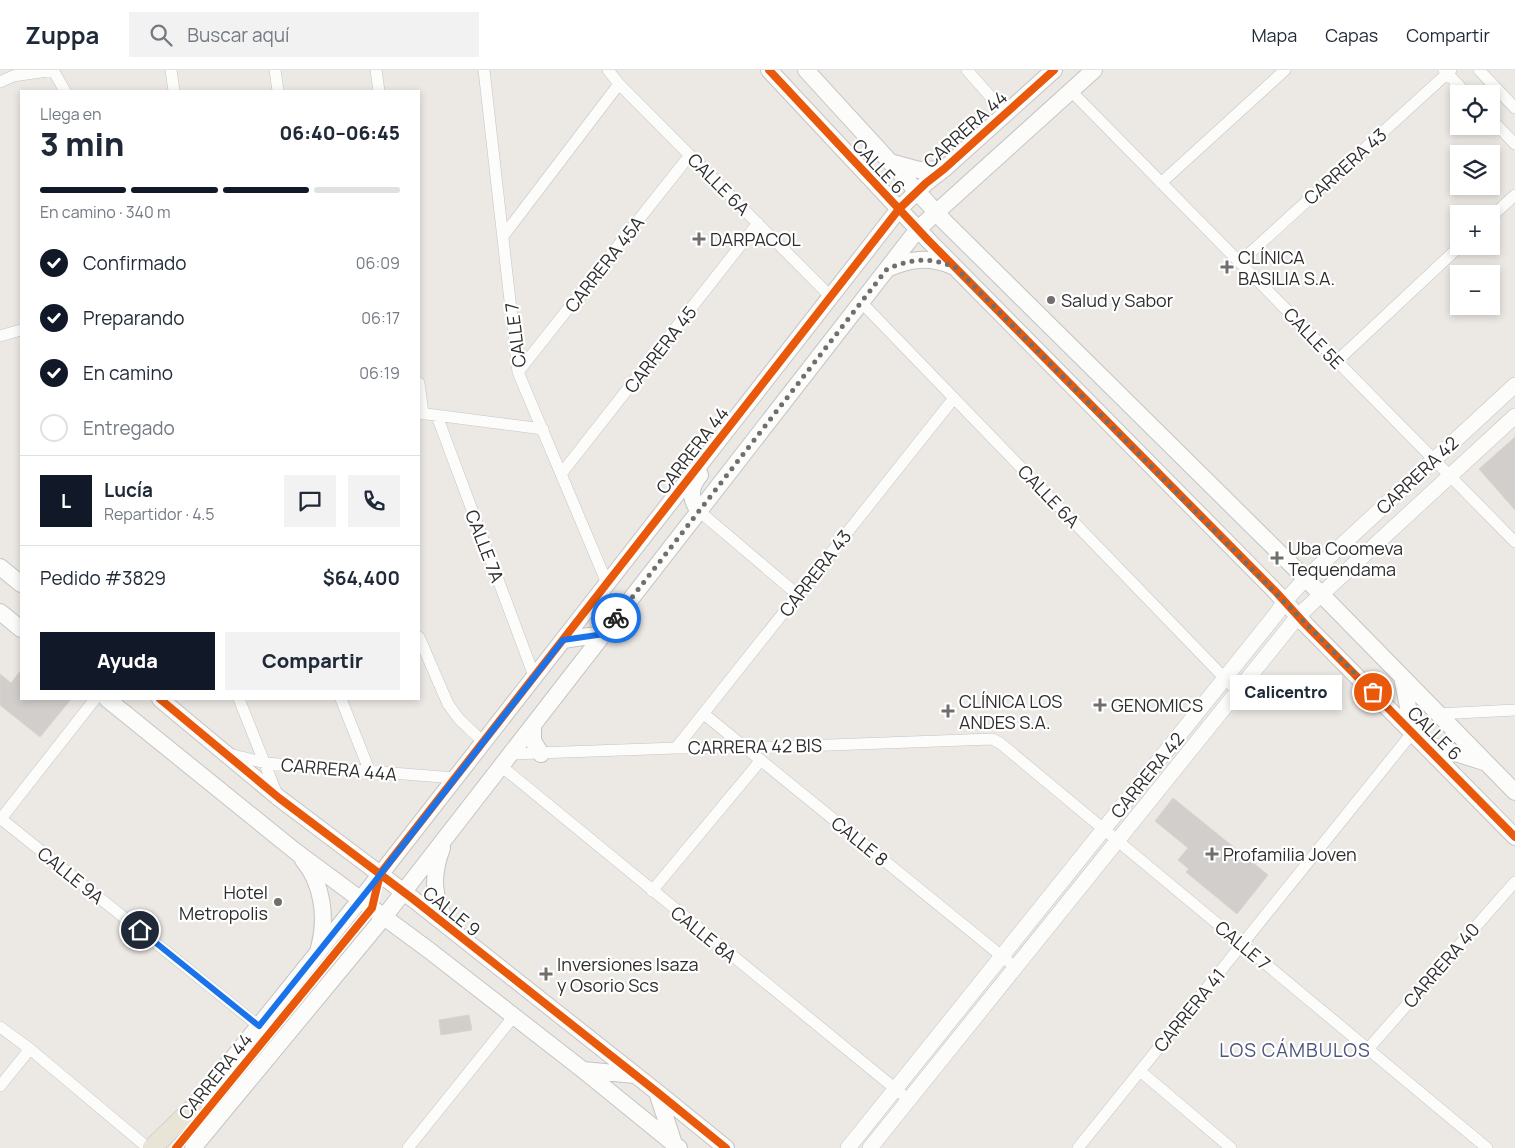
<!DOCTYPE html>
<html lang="es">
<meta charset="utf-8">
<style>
:root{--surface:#fff;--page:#f2f2f3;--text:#1f2937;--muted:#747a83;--line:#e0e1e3;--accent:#111827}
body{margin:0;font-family:Manrope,sans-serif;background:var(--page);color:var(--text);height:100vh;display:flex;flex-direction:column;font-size:19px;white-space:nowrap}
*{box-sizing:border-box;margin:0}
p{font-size:16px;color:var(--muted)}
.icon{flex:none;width:28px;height:28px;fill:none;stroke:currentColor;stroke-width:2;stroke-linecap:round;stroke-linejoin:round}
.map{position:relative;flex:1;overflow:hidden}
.drawer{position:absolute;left:20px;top:20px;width:400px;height:610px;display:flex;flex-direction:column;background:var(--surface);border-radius:0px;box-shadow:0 2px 8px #0003}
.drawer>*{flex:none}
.controls{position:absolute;left:1450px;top:15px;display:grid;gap:10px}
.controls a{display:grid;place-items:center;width:50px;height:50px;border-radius:0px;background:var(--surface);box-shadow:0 2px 8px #0003;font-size:25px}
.pin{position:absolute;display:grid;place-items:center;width:42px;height:42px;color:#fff;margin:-21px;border:2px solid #fff;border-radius:50%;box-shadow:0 1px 5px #0007}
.courier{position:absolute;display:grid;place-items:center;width:50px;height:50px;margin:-25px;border:4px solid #1a73e8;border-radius:50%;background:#fff;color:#222;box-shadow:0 1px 6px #0007}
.bubble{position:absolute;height:35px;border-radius:0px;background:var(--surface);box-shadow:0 2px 8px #0003;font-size:16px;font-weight:800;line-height:35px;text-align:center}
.summary em{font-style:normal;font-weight:800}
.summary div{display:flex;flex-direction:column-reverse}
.summary{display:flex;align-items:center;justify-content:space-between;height:85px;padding:0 20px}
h1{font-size:32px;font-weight:800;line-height:38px}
.bar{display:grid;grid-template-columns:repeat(4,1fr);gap:8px 5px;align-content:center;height:60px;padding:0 20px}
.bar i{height:6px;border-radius:4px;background:var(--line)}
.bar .on{background:var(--accent)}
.bar p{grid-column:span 4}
.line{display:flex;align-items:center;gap:12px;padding:0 20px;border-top:1px solid var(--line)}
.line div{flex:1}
.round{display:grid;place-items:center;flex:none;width:52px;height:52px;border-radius:0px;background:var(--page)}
ol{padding:0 20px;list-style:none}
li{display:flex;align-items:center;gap:15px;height:55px}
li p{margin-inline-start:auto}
li .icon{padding:5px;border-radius:50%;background:var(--accent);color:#fff;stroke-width:4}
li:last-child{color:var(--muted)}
li i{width:28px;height:28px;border:2px solid var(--line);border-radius:50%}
.action{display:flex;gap:10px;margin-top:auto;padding:10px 20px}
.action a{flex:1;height:58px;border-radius:0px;background:var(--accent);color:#fff;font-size:20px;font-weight:800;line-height:58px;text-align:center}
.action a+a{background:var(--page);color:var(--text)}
header{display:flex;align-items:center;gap:30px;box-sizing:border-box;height:70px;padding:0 25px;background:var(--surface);border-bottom:1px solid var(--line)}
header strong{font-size:24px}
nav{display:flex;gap:28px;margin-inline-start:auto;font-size:18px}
.search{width:350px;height:45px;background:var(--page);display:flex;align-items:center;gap:12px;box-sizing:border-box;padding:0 18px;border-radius:0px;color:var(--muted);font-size:19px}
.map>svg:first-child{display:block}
</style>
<header>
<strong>Zuppa</strong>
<div class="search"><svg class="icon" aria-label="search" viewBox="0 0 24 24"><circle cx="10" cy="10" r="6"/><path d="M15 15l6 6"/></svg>Buscar aquí</div>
<nav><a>Mapa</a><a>Capas</a><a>Compartir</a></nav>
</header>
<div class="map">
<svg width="1515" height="1078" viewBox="0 0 1515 1078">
<rect width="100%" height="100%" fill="#ece8e4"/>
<!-- building -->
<path fill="#d1cecb" stroke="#d7d4d0" d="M1515 367V440L1479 399Z
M21 600V629H71L40 667 0 635V604L11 613Z
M1173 728 1268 805 1237 844 1186 802 1189 799 1178 790 1188 778 1155 751Z
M469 945 472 960 441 965 439 950Z"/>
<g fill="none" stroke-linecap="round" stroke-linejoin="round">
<defs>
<path id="minor" d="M53 0 65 21
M171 0 174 21
M275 0 278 21
M376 0 379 21
M484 0 518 302 607 513
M608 0 619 14 831 227
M967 0 1005 43
M1444 0 1467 24
M1479 0 1515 38
M0 12 13 6 54 0
M1071 21 1515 472
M1491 49 1515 74
M1161 113 1285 0
M1491 147 1515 125
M504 165 619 14
M1240 192 1451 0
M861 232 1237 621
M0 266 21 260
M1337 291 1460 176
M518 302 690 85
M419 313 423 344
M419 343 543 359
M437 346 534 606
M561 404 758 153
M699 441 798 525
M419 567 448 634 459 649 483 672
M239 629 278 727
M341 629 370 702
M704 644 1015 897
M1437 644 1515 640
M676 678 954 328
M229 684 266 693 455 708
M510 684 676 678H746L992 669 1000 673 1487 1078
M501 696 909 1030
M0 748 259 956
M0 750 95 629
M652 821 761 690
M0 957 30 979 148 1078
M1368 979 1515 812
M1140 1001 1231 1078
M0 1016 30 979
M408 1078 514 946
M1078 1078 1413 662"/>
<path id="tertiary" d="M848 1078 1277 543 1285 531 1305 509 1515 315
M870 1078 1299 545 1515 346"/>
<path id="secondary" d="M769 0 928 170 1276 522 1306 555 1515 767
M806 0 945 152 1321 524 1515 722
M890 92 919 100 944 99
M887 199C909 189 929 186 952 196
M699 441C689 428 690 417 700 405
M0 497 21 514
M0 542 21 559
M563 570 603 564
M1402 607 1413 662
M107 629 295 781 430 881 583 1000 679 1078
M160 629 279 728 413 829 657 1022 726 1078
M533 655V671L541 684
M1427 674 1484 692
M442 778C431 807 433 828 448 855
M303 790C323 814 327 848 319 878
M583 1000 635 1005
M657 1022 674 1074
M184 1049 372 815 899 139 926 113 944 99 1054 0
M193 1078 384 847 918 159 1094 0"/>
<path id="primary" d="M152 1078 193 1038"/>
</defs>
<!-- minor casing -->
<use href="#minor" stroke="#c5c4c5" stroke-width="12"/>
<!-- tertiary casing -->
<use href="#tertiary" stroke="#c5c4c5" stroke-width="16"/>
<!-- secondary casing -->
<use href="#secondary" stroke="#c5c4c5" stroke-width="18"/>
<!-- primary casing -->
<use href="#primary" stroke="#c6c5c4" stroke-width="20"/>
<!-- minor -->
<use href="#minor" stroke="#fcfcfb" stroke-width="11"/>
<!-- tertiary -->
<use href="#tertiary" stroke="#fcfcfb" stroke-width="15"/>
<!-- secondary -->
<use href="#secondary" stroke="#fcfcfb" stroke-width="16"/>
<!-- primary -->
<use href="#primary" stroke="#e8e4d6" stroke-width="19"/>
<defs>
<path id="cycleway" d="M769 0 928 170 1276 522 1306 555 1515 767
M160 629 279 728 413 829 657 1022 726 1078
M176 1078 372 838 380 804 899 139 926 113 944 99 1054 0"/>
</defs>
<!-- cycleway casing -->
<use href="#cycleway" stroke="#fff" stroke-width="11"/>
<!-- cycleway -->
<use href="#cycleway" stroke="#e8590c" stroke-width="8"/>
</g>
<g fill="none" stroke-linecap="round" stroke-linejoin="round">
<!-- done -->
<path stroke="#706f6e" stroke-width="5" stroke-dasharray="0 9" d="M616 548 887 199C912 188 932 187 956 198L1373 622"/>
<!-- route -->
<path stroke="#1a73e8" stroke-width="6" d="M140 860 259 956 372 815 563 570 604 564 616 548"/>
</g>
<!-- markers -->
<g fill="#706f6e" stroke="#fff" stroke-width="2">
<path d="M696.5 161.5h5v5h5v5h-5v5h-5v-5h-5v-5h5z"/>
<path d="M1224.5 189.5h5v5h5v5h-5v5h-5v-5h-5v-5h5z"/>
<circle cx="1051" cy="230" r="5"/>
<path d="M1274.5 480.5h5v5h5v5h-5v5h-5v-5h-5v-5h5z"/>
<path d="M1097.5 627.5h5v5h5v5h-5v5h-5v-5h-5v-5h5z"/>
<path d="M945.5 633.5h5v5h5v5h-5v5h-5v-5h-5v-5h5z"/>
<path d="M1209.5 776.5h5v5h5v5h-5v5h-5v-5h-5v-5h5z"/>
<circle cx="278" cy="832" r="5"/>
<path d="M543.5 896.5h5v5h5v5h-5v5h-5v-5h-5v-5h5z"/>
</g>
<g text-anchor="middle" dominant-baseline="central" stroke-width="4.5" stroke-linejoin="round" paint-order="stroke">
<!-- street labels -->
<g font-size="18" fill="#2e2e2e" stroke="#fff">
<text transform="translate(965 59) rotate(-42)">CARRERA 44</text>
<text transform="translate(879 96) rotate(47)">CALLE 6</text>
<text transform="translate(1345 96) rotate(-42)">CARRERA 43</text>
<text transform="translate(719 114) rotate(45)">CALLE 6A</text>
<text transform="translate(604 194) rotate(-52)">CARRERA 45A</text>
<text transform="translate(515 265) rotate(-97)">CALLE 7</text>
<text transform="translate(1314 268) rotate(46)">CALLE 5E</text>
<text transform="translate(660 279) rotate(-52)">CARRERA 45</text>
<text transform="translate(692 380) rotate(-52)">CARRERA 44</text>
<text transform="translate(1417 405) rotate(-43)">CARRERA 42</text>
<text transform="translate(1049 426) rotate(46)">CALLE 6A</text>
<text transform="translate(485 476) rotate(69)">CALLE 7A</text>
<text transform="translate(815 503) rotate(-52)">CARRERA 43</text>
<text transform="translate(1435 663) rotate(45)">CALLE 6</text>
<text transform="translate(755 676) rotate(-1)">CARRERA 42 BIS</text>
<text transform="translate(339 699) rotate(5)">CARRERA 44A</text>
<text transform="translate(1147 705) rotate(-51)">CARRERA 42</text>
<text transform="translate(860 771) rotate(39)">CALLE 8</text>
<text transform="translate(71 805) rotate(39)">CALLE 9A</text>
<text transform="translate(452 841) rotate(39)">CALLE 9</text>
<text transform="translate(704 864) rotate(39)">CALLE 8A</text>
<text transform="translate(1243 875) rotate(40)">CALLE 7</text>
<text transform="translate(1441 895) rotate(-49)">CARRERA 40</text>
<text transform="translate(1189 940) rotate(-51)">CARRERA 41</text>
<text transform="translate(215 1006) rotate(-51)">CARRERA 44</text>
</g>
<!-- poi labels -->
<g font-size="18" fill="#2e2e2e" stroke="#fff" text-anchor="start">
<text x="710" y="169">DARPACOL</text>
<text x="1238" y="187">CLÍNICA<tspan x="1238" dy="21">BASILIA S.A.</tspan></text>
<text x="1061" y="230">Salud y Sabor</text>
<text x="1288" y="478">Uba Coomeva<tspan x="1288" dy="21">Tequendama</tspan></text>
<text x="959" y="631">CLÍNICA LOS<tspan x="959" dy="21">ANDES S.A.</tspan></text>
<text x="1111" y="635">GENOMICS</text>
<text x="1223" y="784">Profamilia Joven</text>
<text x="268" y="822" text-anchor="end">Hotel<tspan x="268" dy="21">Metropolis</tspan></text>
<text x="557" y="894">Inversiones Isaza<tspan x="557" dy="21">y Osorio Scs</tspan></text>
</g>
<!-- neighbourhood labels -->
<g font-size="19" letter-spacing="1" fill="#4d5680" stroke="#fff">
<text x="1295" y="980">LOS CÁMBULOS</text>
</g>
</g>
</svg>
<div class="controls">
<a><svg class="icon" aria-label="locate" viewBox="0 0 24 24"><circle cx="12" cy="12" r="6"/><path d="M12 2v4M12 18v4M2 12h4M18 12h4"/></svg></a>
<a><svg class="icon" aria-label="layers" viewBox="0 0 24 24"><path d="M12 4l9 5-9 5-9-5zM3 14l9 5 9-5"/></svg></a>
<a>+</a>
<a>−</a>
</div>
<div class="pin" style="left:1373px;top:622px;background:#ea580c"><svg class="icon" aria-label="bag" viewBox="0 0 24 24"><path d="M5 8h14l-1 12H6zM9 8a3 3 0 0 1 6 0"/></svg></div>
<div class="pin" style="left:140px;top:860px;background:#1f2937"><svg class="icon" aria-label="home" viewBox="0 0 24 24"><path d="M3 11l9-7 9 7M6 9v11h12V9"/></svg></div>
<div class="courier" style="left:616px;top:548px"><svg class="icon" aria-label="bike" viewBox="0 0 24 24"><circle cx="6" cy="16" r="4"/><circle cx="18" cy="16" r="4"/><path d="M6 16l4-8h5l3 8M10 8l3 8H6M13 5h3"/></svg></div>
<div class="bubble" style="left:1230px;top:605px;width:112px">Calicentro</div>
<section class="drawer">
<div class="summary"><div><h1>3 min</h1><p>Llega en</p></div><em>06:40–06:45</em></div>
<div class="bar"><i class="on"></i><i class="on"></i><i class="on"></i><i></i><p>En camino · 340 m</p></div>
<ol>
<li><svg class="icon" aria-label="check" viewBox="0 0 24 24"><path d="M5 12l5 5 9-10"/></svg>Confirmado<p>06:09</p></li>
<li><svg class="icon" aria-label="check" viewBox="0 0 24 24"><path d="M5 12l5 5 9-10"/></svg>Preparando<p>06:17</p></li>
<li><svg class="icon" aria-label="check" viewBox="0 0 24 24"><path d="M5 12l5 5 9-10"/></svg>En camino<p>06:19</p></li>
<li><i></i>Entregado</li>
</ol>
<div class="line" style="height:90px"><b class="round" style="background:var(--accent);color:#fff">L</b><div><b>Lucía</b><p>Repartidor · 4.5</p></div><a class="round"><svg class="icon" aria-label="chat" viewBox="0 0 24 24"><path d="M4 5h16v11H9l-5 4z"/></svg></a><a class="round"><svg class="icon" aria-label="phone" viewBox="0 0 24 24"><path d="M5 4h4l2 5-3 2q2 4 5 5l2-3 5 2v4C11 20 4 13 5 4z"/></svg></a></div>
<div class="line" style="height:65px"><div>Pedido #3829</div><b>$64,400</b></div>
<div class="action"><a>Ayuda</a><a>Compartir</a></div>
</section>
</div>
